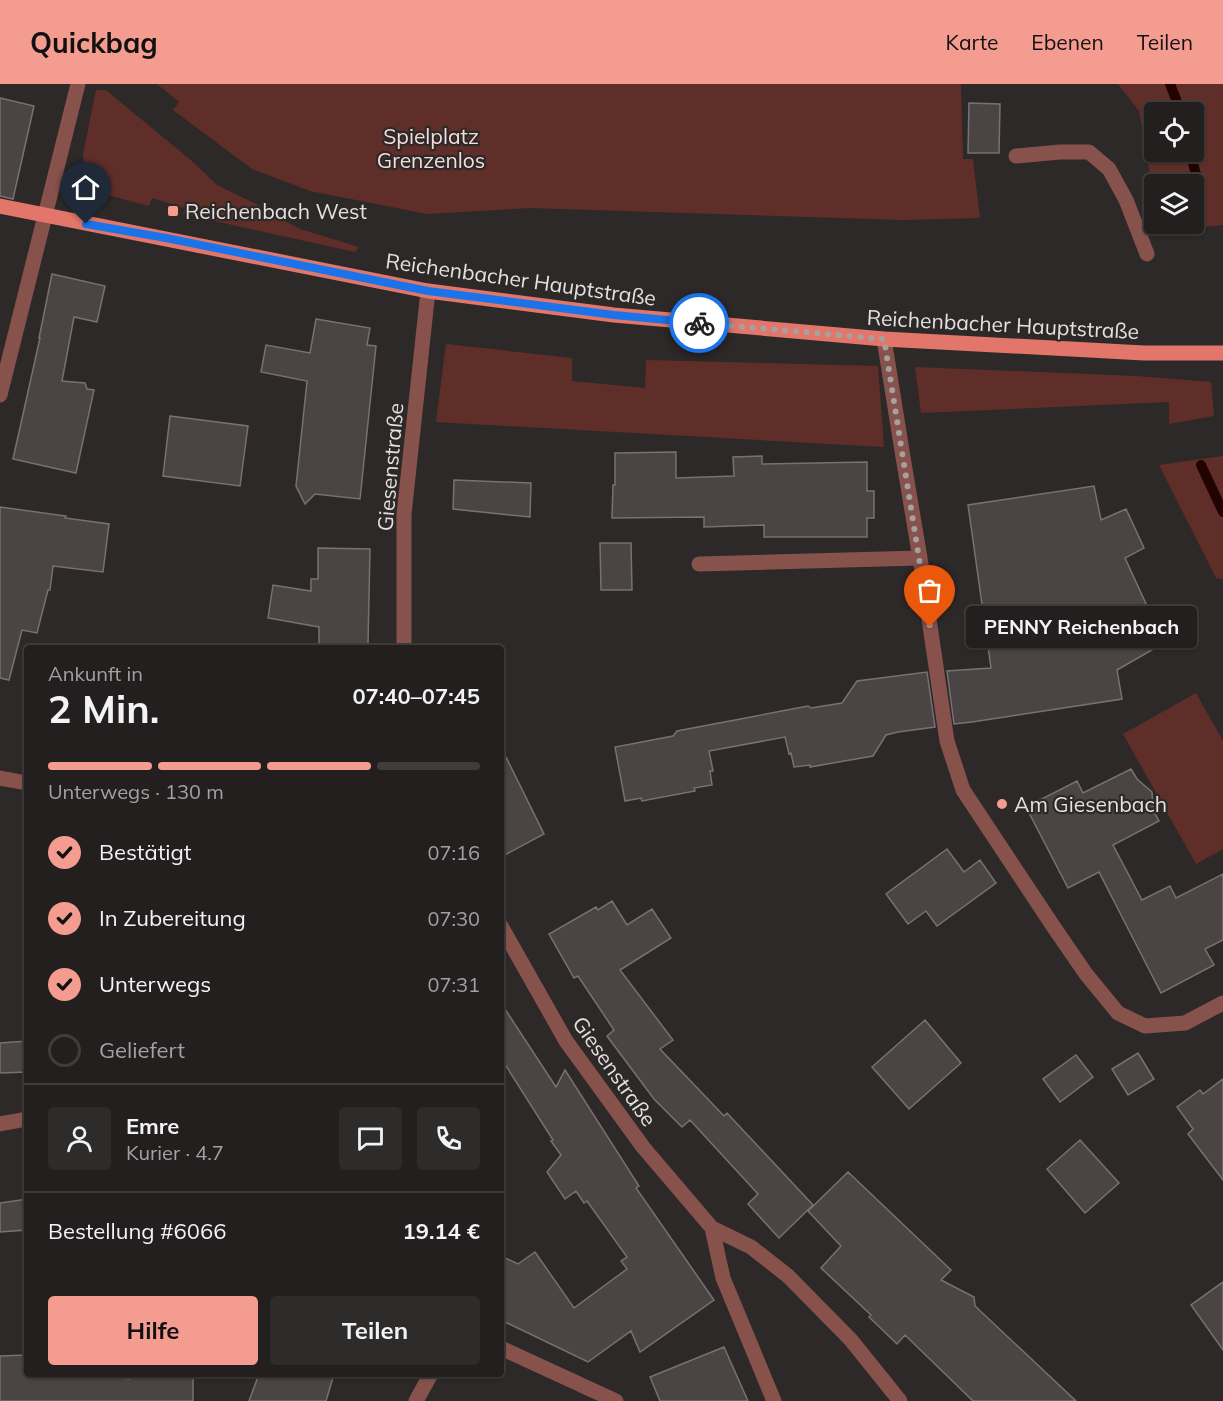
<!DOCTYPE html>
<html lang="de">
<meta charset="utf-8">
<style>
:root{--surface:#221f1e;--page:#2e2c2b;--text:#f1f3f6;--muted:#a2a2a4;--line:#3f3d3c;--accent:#f59c91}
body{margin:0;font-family:Mulish,sans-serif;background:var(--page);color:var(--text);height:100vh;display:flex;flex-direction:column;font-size:22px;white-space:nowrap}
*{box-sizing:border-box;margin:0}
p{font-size:20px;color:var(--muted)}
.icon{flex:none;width:33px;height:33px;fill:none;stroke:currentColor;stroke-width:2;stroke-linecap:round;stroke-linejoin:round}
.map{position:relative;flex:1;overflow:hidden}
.sheet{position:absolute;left:24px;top:561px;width:480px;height:732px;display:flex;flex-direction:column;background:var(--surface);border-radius:6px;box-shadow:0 2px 4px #0004,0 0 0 2px var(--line)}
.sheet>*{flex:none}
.fabs{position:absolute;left:1144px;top:18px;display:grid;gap:12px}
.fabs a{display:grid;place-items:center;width:60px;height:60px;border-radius:6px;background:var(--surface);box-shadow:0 2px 4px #0004,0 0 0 2px var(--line);font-size:30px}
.pin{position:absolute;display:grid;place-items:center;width:51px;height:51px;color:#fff;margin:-62px -26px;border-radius:50% 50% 50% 0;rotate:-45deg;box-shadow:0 0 6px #0007}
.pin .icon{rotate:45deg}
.courier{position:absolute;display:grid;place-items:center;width:60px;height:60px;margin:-30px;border:4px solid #1a73e8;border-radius:50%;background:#fff;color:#222;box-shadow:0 2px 8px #0007}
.bubble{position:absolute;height:42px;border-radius:6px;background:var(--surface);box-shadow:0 2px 4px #0004,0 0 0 2px var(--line);font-size:20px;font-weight:700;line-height:42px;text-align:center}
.summary em{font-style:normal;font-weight:700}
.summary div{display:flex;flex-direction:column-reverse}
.summary{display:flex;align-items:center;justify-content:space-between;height:102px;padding:0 24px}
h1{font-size:39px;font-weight:700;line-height:45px}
.bar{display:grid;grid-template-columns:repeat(4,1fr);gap:9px 6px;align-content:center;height:72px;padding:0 24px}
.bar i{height:8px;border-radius:4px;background:var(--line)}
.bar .on{background:var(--accent)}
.bar p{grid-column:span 4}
.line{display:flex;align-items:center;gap:15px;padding:0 24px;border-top:2px solid var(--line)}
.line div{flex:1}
.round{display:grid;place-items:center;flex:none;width:63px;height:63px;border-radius:6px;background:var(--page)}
ol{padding:0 24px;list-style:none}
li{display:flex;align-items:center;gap:18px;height:66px}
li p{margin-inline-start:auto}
li .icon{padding:6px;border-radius:50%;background:var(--accent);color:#111;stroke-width:4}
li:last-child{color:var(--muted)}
li i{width:33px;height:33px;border:3px solid var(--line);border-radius:50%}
.cta{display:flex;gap:12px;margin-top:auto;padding:12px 24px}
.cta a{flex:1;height:69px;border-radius:6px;background:var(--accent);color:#111;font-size:24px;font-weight:700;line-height:69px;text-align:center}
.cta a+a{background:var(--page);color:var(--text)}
header{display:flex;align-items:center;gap:36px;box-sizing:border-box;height:84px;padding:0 30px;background:var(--accent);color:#111}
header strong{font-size:28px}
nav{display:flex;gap:33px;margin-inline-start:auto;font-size:21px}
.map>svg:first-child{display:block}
</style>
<header>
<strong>Quickbag</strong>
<nav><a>Karte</a><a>Ebenen</a><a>Teilen</a></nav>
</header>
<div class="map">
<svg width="1223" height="1317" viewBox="0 0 1223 1317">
<rect width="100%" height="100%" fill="#2d2928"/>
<!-- green -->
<path fill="#602e28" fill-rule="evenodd" d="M157 0H961L963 75H973L980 134 903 136 530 124 427 130 310 107 252 85 173 26 179 18Z
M1118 0H1223V141L1173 146 1166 140H1194V100H1155V119L1139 27ZM1155 28H1194V68H1155Z
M96 6H106L193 78 217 101 256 120 276 132 300 145 359 163 355 168 183 130 185 124 152 114 149 122 97 108 86 96 83 70Z
M446 260 572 274V297L645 304 646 276 878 282 884 363 436 338Z
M915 283 1137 292 1211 298 1214 332 1169 340V318L921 329Z
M1223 372V495L1216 494 1159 381Z
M1196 609 1223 657V765L1196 780 1123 650Z"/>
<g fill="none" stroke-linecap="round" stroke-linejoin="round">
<!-- stream -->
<path stroke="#230202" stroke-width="10" d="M1170 0 1181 28
M1190 68 1198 98 1200 131
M1201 381 1223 428"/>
</g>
<!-- building -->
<path fill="#4a4544" stroke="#777271" stroke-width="1.5" d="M0 14 34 22 13 115 0 112Z
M969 19 1000 20 999 69H968Z
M52 190 105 202 97 238 74 233 62 297 85 299 87 305 94 306 76 389 13 375 40 254H39Z
M316 235 370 244 367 261 376 262 360 415 315 410 305 420 296 402 307 297 261 288 266 261 310 269Z
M170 332 248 342 240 402 163 392Z
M676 368V394L734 392 733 373 762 372V380L867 378V407H874V434H867V453H764V441L704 443V433L612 434 613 401H615V369Z
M454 396 531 399 530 433 453 425Z
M1094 402 1101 436 1126 425 1144 464 1125 474 1164 559 1117 586 1122 615 972 638 954 640 947 587 991 584 968 421Z
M0 423 66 432 65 434 109 440 103 488 53 482 50 506H48L37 549 22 546 9 596 0 594Z
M600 459H631L632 506H601Z
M318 464 370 465 368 560H319V543L268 534 273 501 311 507V495H318Z
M927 588 935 643 898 648 886 651 873 672 810 683V681L794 683 791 669 789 670 785 653 709 667 713 687H710L712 701 694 704 695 707 642 717 641 714 625 717 615 663 673 652 677 647 808 622 811 624 842 619 857 597Z
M501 663 544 750 501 773Z
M1131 685 1137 695 1152 708 1153 726 1159 737 1113 761 1142 816 1170 802 1176 814 1223 790V856L1205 865 1214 881 1161 909 1099 788 1068 804 1026 723 1077 697 1083 709Z
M947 765 964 788 980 776 996 799 937 842 926 827 908 840 886 810Z
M612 817 627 841 652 825 671 854 620 886 673 956 660 965 724 1032 727 1029 813 1121 779 1154 748 1120 758 1110 690 1036 682 1043 654 1015 607 952 614 946 578 892 574 894 549 850 596 823 598 826Z
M501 919 556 1003 565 986 639 1102 636 1104 714 1216 640 1268 631 1247 588 1278 501 1236V1172L518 1180 535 1168 574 1224 627 1185 621 1177 627 1173 587 1117 584 1119 576 1107 565 1115 547 1088 561 1071 551 1057 553 1056 501 974Z
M925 936 961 979 909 1025 872 983Z
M27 957V988L0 989V959Z
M1138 969 1154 995 1128 1011 1112 985Z
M1076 971 1093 993 1060 1018 1043 995Z
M1223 995V1096L1188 1050 1193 1045 1177 1023 1200 1006 1203 1010Z
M1080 1056 1119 1099 1085 1129 1047 1085Z
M848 1088 951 1186 941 1196 974 1213 975 1222 1076 1317H973L905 1251 897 1260 869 1233 871 1231 821 1184 841 1162 808 1127Z
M27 1115V1146L0 1148V1119Z
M1223 1198V1266L1191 1221Z
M724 1263 748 1317H660L650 1293Z
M27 1271V1290H71L130 1295V1290H193V1317H0V1272Z
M259 1290H334L326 1317H249Z"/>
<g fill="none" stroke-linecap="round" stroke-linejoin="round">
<!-- minor -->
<path stroke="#87524b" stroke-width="15" d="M1016 72 1060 68H1089L1109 85 1126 116 1147 170
M884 255 903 373 920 474 947 657 963 706 1053 842 1086 890 1118 929 1145 942 1185 939 1223 919
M0 311 78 0
M699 480 920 474
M404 564V430L428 207
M0 694 27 699
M501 842 566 957 643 1063 712 1144 751 1163 788 1192 851 1256 900 1317
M0 1040 27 1035
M712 1144 723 1194 774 1317
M501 1264 616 1317
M416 1317 431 1290"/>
<!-- major -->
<path stroke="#e2766a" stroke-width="15" d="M0 122 428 207 614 231 884 255 1144 269H1223"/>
</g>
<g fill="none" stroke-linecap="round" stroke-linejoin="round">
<!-- done -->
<path stroke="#a4a1a0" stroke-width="6" stroke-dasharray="0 10.8" d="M699 239 884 255 930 543"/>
<!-- route -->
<path stroke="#1a73e8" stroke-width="8" d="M86 140 166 154 428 207 614 231 699 239"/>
</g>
<!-- markers -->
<g fill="#f59c91" stroke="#2d2928" stroke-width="2">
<rect x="167" y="121" width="12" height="12" rx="3"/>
<circle cx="1002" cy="720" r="6"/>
</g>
<g text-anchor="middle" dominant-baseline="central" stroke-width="4.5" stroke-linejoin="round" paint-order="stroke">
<!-- park labels -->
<g font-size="21" fill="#f3dcd9" stroke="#2d2928">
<text x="431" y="52">Spielplatz<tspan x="431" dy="24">Grenzenlos</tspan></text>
</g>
<!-- poi labels -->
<g font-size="21" fill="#e4e1e0" stroke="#2d2928" text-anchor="start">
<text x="185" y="127">Reichenbach West</text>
<text x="1014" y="720">Am Giesenbach</text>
</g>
<!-- street labels -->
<g font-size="21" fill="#e4e1e0" stroke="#2d2928">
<text transform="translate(521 195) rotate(8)">Reichenbacher Hauptstraße</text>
<text transform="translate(1003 240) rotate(3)">Reichenbacher Hauptstraße</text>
<text transform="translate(390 383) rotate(-85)">Giesenstraße</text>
<text transform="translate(615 987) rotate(55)">Giesenstraße</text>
</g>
</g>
</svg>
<div class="fabs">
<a><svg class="icon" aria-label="locate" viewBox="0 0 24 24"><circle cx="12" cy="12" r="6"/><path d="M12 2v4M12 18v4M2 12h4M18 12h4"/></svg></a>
<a><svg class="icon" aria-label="layers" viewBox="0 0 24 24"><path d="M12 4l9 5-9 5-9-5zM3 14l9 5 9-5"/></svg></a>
</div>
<div class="pin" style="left:930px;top:543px;background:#ea580c"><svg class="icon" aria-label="bag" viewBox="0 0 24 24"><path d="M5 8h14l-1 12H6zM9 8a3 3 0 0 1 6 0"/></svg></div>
<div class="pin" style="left:86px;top:140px;background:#1f2937"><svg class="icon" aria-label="home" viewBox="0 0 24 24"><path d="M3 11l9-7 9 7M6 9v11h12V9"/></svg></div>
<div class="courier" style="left:699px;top:239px"><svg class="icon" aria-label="bike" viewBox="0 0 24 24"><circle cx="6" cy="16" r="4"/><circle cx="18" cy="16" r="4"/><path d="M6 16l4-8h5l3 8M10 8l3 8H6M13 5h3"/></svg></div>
<div class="bubble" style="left:966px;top:522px;width:231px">PENNY Reichenbach</div>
<section class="sheet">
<div class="summary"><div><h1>2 Min.</h1><p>Ankunft in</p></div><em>07:40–07:45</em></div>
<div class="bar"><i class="on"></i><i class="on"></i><i class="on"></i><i></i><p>Unterwegs · 130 m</p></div>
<ol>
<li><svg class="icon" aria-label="check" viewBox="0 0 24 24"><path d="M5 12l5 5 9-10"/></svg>Bestätigt<p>07:16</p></li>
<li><svg class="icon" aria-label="check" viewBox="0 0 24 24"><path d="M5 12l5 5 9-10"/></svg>In Zubereitung<p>07:30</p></li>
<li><svg class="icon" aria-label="check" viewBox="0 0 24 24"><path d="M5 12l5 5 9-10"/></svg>Unterwegs<p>07:31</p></li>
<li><i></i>Geliefert</li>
</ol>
<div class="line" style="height:108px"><a class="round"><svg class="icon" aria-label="person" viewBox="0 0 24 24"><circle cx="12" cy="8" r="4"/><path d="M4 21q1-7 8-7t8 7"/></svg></a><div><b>Emre</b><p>Kurier · 4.7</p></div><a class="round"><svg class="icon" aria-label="chat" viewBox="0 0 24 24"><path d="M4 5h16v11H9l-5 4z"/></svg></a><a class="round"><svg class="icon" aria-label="phone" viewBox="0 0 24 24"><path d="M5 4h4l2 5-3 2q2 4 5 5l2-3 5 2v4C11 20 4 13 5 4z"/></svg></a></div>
<div class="line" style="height:78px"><div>Bestellung #6066</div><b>19.14 €</b></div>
<div class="cta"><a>Hilfe</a><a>Teilen</a></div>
</section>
</div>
